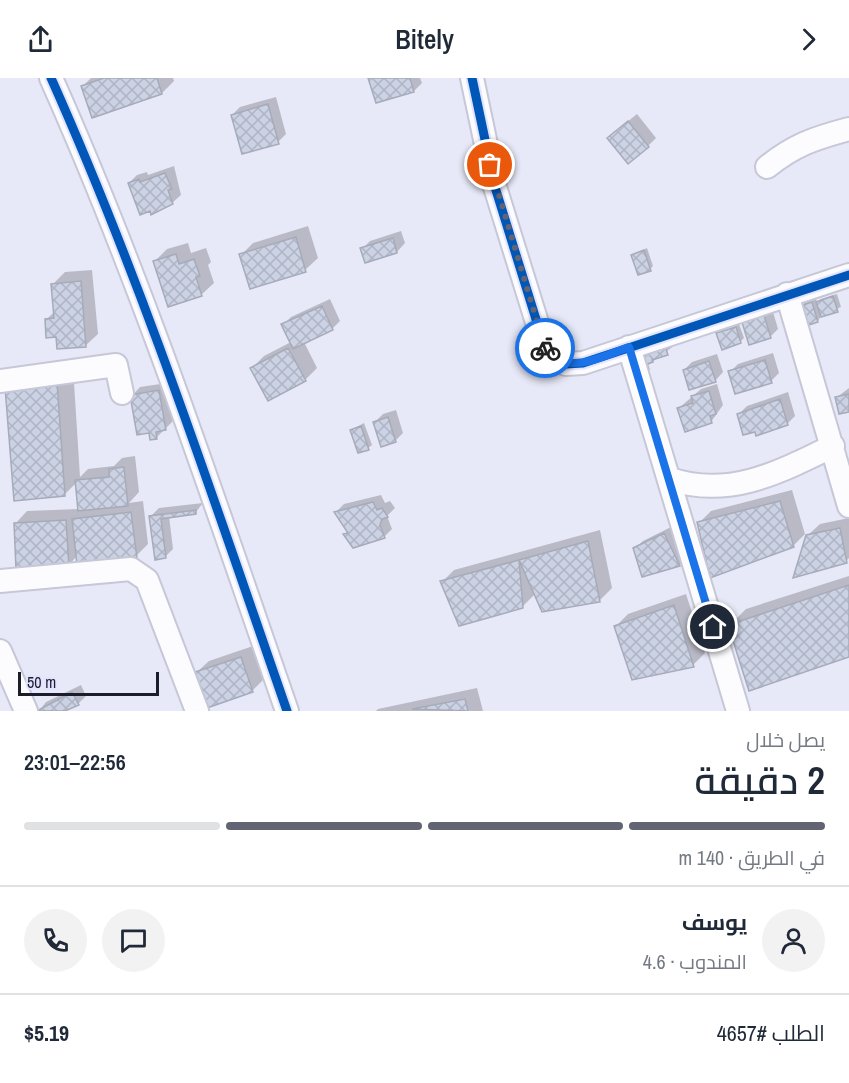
<!DOCTYPE html>
<html lang="ar">
<meta charset="utf-8">
<style>
:root{--surface:#fff;--page:#f2f2f3;--text:#1f2937;--muted:#747a83;--line:#e0e1e3;--accent:#636473}
body{margin:0;font-family:"Archivo Narrow",Cairo,sans-serif;background:var(--page);color:var(--text);direction:rtl;height:100vh;display:flex;flex-direction:column;font-size:22px;white-space:nowrap}
*{box-sizing:border-box;margin:0}
p{font-size:20px;color:var(--muted)}
.icon{flex:none;width:33px;height:33px;fill:none;stroke:currentColor;stroke-width:2;stroke-linecap:round;stroke-linejoin:round}
.map{position:relative;height:633px;overflow:hidden;direction:ltr}
.sheet{display:flex;flex-direction:column;background:var(--surface);flex:1}
.sheet>*{flex:none}
.scale{position:absolute;left:18px;bottom:15px;width:141px;box-sizing:border-box;padding-left:6px;border:3px solid #1b1c2c;border-top:0;font-size:16px;line-height:21px;white-space:nowrap;color:#1b1c2c;-webkit-text-stroke:4px #e1e3ff;paint-order:stroke}
.pin{position:absolute;display:grid;place-items:center;width:51px;height:51px;color:#fff;margin:-26px;border:3px solid #fff;border-radius:50%;box-shadow:0 2px 6px #0007}
.courier{position:absolute;display:grid;place-items:center;width:60px;height:60px;margin:-30px;border:4px solid #1a73e8;border-radius:50%;background:#fff;color:#222;box-shadow:0 2px 8px #0007}
.head em{font-style:normal;font-weight:600}
.head div{display:flex;flex-direction:column-reverse}
.head{display:flex;align-items:center;justify-content:space-between;height:102px;padding:0 24px}
h1{font-size:39px;font-weight:600;line-height:45px}
.bar{display:grid;grid-template-columns:repeat(4,1fr);gap:9px 6px;align-content:center;height:72px;padding:0 24px}
.bar i{height:8px;border-radius:4px;background:var(--line)}
.bar .selected{background:var(--accent)}
.bar p{grid-column:span 4}
.line{display:flex;align-items:center;gap:15px;padding:0 24px;border-top:2px solid var(--line)}
.line div{flex:1}
.round{display:grid;place-items:center;flex:none;width:63px;height:63px;border-radius:32px;background:var(--page)}
header{display:flex;justify-content:space-between;align-items:center;height:78px;padding:0 24px;background:var(--surface);font-size:27px;font-weight:600}
.map>svg:first-child{display:block}
</style>
<header><svg class="icon" aria-label="forward" viewBox="0 0 24 24"><path d="M9 5l7 7-7 7"/></svg>Bitely<svg class="icon" aria-label="share" viewBox="0 0 24 24"><path d="M12 15V3M7 8l5-5 5 5M5 13v7h14v-7"/></svg></header>
<div class="map">
<svg width="849" height="633" viewBox="0 0 849 633">
<defs>
<pattern id="building-cross-hatch" width="8" height="8" patternUnits="userSpaceOnUse" patternTransform="scale(1.5)"><rect width="8" height="8" fill="#cbd2e4"/><path d="M0 0l8 8M0 8l8-8" fill="none" stroke="#aeb4c4"/></pattern>
</defs>
<rect width="100%" height="100%" fill="#e8e9f8"/>
<!-- shadow -->
<path fill="#0003" d="M91 0H173L174 3 162 15 83 8Z
M370 0H420L422 5 414 13Z
M276 19 286 56 278 64 232 37 240 29Z
M637 36 656 60 648 68 617 52Z
M174 88 181 117 172 125 129 105 137 97 147 94 148 97Z
M308 148 318 180 305 192 241 177 253 165Z
M401 153 405 165 397 174 366 183 362 171 370 163Z
M188 165 191 175 206 170 211 184 208 187 214 205 201 217 155 183 167 171Z
M647 170 653 188 650 191 633 177Z
M92 192 98 256 85 268 57 257 46 242 55 233 53 206 65 194Z
M837 216 841 229 821 238 818 243 801 228 805 224 816 221 817 225 821 221Z
M330 221 340 243 332 251 304 264 317 290 305 302 252 290 264 278 291 264 283 247 291 239Z
M771 227 778 251 770 259 751 233Z
M739 246 744 260 740 264 718 256Z
M671 255 675 267 643 291Z
M773 275 779 295 771 303 730 294 738 286Z
M717 276 723 294 715 303 684 292 692 284Z
M73 289 80 399 88 391 114 388 122 380 135 378 139 414 129 425 143 423 148 466 136 478H77L68 488 15 446 27 433 79 431 76 405 64 417 6 310Z
M167 305 173 343 156 360 150 353 132 318 140 309Z
M717 306 723 327 711 344 679 330 701 311Z
M849 310V332L836 320Z
M788 314 795 338 787 346 739 336 747 328Z
M396 332 403 355 395 363 375 344 383 336Z
M364 345 372 367 368 370 351 352Z
M792 412 805 456 793 468 699 445 711 433Z
M381 417 385 425 390 423 395 430 387 438 392 451 384 459 345 456 348 453 336 434 344 426Z
M203 425 195 435 169 438 173 471 165 479 151 438 159 430Z
M849 440V480L846 483 807 458 820 446Z
M673 448 687 479 680 487 643 497 634 471 643 463Z
M600 452 612 510 600 522 543 532 536 515 522 529 442 504 454 492Z
M849 498V578L730 547 746 531Z
M686 516 705 575 693 587 616 548 628 536Z
M253 568 264 601 252 613 196 595 209 583Z
M81 607 86 618 78 626 62 633H39L46 624Z
M477 610 483 633H376L378 631Z"/>
<!-- building -->
<path fill="url(#building-cross-hatch)" stroke="#a7abb9" stroke-width="1.5" d="M104 0H157L162 16 92 40 81 8Z
M368 0H410L414 14 376 25Z
M268 26 279 66 242 76 231 37Z
M628 43 649 69 628 86 607 60Z
M165 95 172 111 168 112 173 126 151 137 150 133 140 137 128 105 139 101 140 104Z
M296 159 306 194 250 211 239 176Z
M393 160 397 175 365 185 360 170Z
M644 172 651 193 638 197 631 177Z
M176 176 179 186 194 181 200 198 196 199 202 218 168 229 153 183Z
M81 203 86 269 57 271 56 259 46 260 45 241 54 240 51 206Z
M833 218 838 234 821 239 816 224Z
M812 224 818 244 806 248 800 228Z
M322 228 333 252 293 271 281 246Z
M763 234 771 260 749 267 741 241Z
M736 249 741 265 722 272 716 255Z
M663 262 668 277 652 282 653 284 647 286 649 291 642 293 635 271Z
M288 270 306 303 268 323 250 290Z
M765 282 772 305 735 316 728 293Z
M709 283 716 304 689 312 683 292Z
M57 304 65 418 14 423 5 309Z
M159 312 166 352 156 354 157 361 150 362 149 355 137 357 130 317Z
M709 313 716 336 710 338 712 345 685 354 677 330 693 325 691 318Z
M849 316V334L839 336 835 319Z
M780 321 788 347 756 358 755 354 743 357 737 336Z
M388 339 396 364 381 369 373 344Z
M361 348 369 372 358 375 350 352Z
M124 389 128 428 78 433 75 402 109 399V391Z
M780 423 794 469 710 500 697 444Z
M373 424 377 432 382 430 388 439 382 441 380 447 385 460 353 470 343 456 348 455 334 434Z
M196 432V436L161 441 166 480 155 482 149 438Z
M131 434 137 480 77 487 72 441Z
M66 442 69 489 16 492 14 445Z
M840 450 847 485 793 500 806 457Z
M664 455 680 488 642 499 633 470Z
M588 463 600 524 542 534 519 482Z
M519 482 523 530 459 548 440 503Z
M849 507V579L749 613 728 547Z
M674 527 694 589 632 602 614 548Z
M241 579 253 614 207 630 195 594Z
M72 614 79 627 65 633H37Z
M465 621 468 633 412 631Z"/>
<g fill="none" stroke-linecap="round" stroke-linejoin="round">
<defs>
<path id="street" d="M51 0C143 206 213 420 287 633
M472 0 495 109 548 280 566 286 583 285 849 197
M767 89C794 67 815 60 849 51
M787 216 849 428
M629 269 738 633
M0 303 116 287 122 315
M670 401C729 421 780 394 833 368
M0 503 131 491 147 502 197 633
M0 573 26 633"/>
</defs>
<!-- street casing -->
<use href="#street" stroke="#c6c7d7" stroke-width="26"/>
<!-- street -->
<use href="#street" stroke="#fcfcfe" stroke-width="22"/>
<defs>
<path id="cycleway" d="M51 0C143 206 213 420 287 633
M472 0 495 109 548 280 566 286 583 285 849 197"/>
</defs>
<!-- cycleway casing -->
<use href="#cycleway" stroke="#e1e3ff" stroke-width="13"/>
<!-- cycleway -->
<use href="#cycleway" stroke="#0057b8" stroke-width="9"/>
</g>
<g fill="none" stroke-linecap="round" stroke-linejoin="round">
<!-- done -->
<path stroke="#636473" stroke-width="6" stroke-dasharray="0 10.8" d="M490 87 545 270"/>
<!-- route -->
<path stroke="#1a73e8" stroke-width="8" d="M545 270 548 280C581 292 598 280 629 269L713 549"/>
</g>
</svg>
<div class="scale">50 m</div>
<div class="pin" style="left:490px;top:87px;background:#ea580c"><svg class="icon" aria-label="bag" viewBox="0 0 24 24"><path d="M5 8h14l-1 12H6zM9 8a3 3 0 0 1 6 0"/></svg></div>
<div class="pin" style="left:713px;top:549px;background:#1f2937"><svg class="icon" aria-label="home" viewBox="0 0 24 24"><path d="M3 11l9-7 9 7M6 9v11h12V9"/></svg></div>
<div class="courier" style="left:545px;top:270px"><svg class="icon" aria-label="bike" viewBox="0 0 24 24"><circle cx="6" cy="16" r="4"/><circle cx="18" cy="16" r="4"/><path d="M6 16l4-8h5l3 8M10 8l3 8H6M13 5h3"/></svg></div>
</div>
<section class="sheet">
<div class="head"><div><h1>2 دقيقة</h1><p>يصل خلال</p></div><em>22:56–23:01</em></div>
<div class="bar"><i class="selected"></i><i class="selected"></i><i class="selected"></i><i></i><p>في الطريق · 140 m</p></div>
<div class="line" style="height:108px"><a class="round"><svg class="icon" aria-label="person" viewBox="0 0 24 24"><circle cx="12" cy="8" r="4"/><path d="M4 21q1-7 8-7t8 7"/></svg></a><div><b>يوسف</b><p>المندوب · 4.6</p></div><a class="round"><svg class="icon" aria-label="chat" viewBox="0 0 24 24"><path d="M4 5h16v11H9l-5 4z"/></svg></a><a class="round"><svg class="icon" aria-label="phone" viewBox="0 0 24 24"><path d="M5 4h4l2 5-3 2q2 4 5 5l2-3 5 2v4C11 20 4 13 5 4z"/></svg></a></div>
<div class="line" style="height:78px"><div>الطلب #4657</div><b>$5.19</b></div>
</section>
